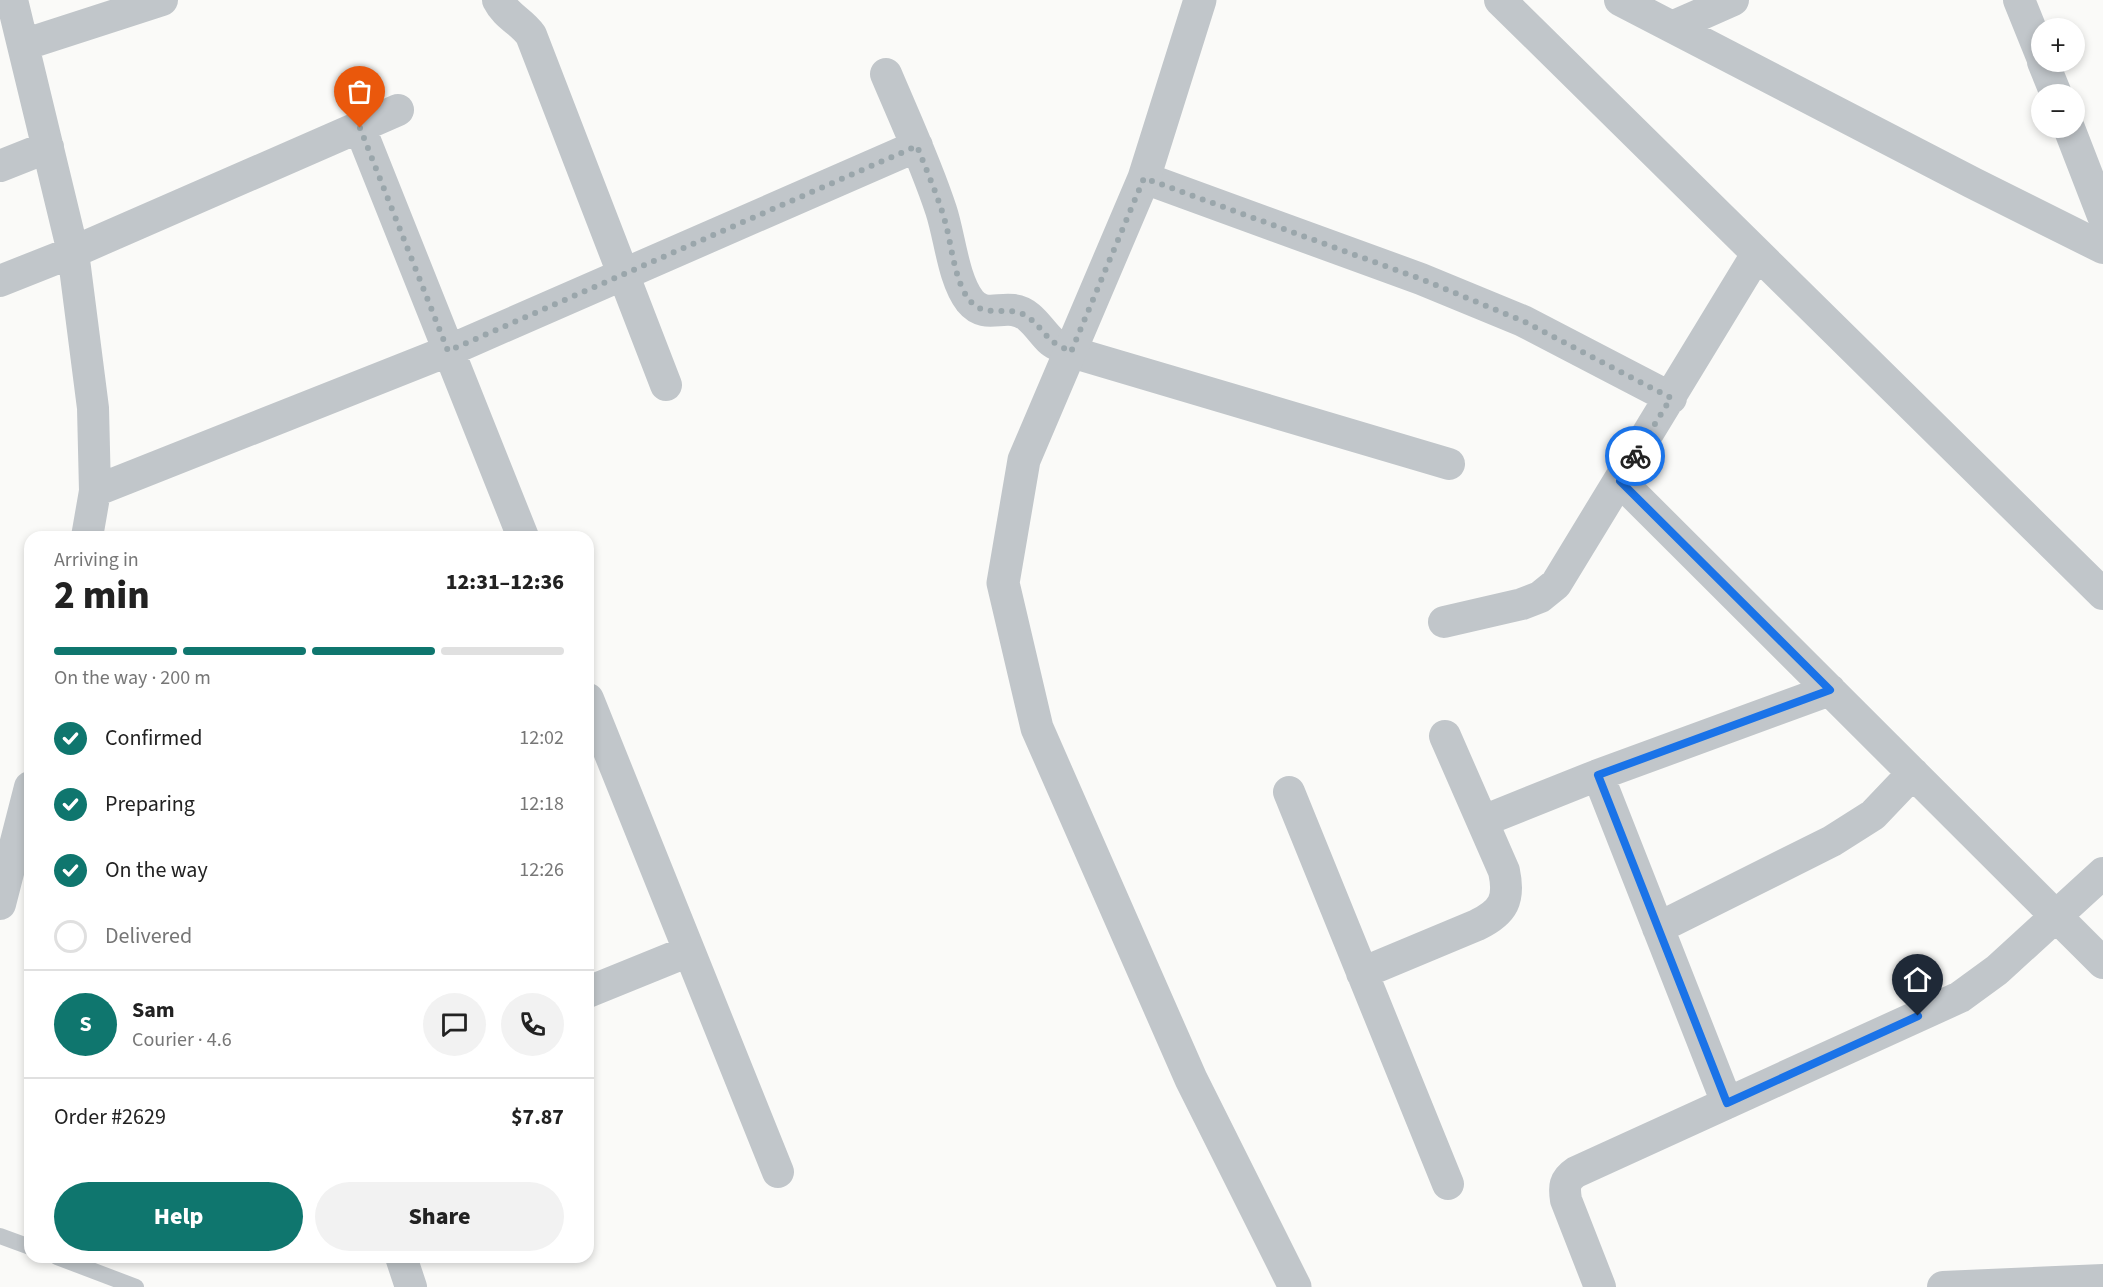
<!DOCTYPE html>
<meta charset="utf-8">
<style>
:root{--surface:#fff;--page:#f2f2f2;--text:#222;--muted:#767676;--line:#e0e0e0;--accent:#0f766e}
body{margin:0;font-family:"Source Sans 3",sans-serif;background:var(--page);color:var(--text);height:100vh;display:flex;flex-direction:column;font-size:22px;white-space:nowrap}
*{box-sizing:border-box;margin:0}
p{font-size:20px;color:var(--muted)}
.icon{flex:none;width:33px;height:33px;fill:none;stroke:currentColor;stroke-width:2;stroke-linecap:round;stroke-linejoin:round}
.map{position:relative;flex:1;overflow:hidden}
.panel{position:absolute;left:24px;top:531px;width:570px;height:732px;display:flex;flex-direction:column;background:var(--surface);border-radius:18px;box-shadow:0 3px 9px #0003}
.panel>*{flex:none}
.controls{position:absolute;left:2031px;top:18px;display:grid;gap:12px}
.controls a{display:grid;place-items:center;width:54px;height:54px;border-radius:50%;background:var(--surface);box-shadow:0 3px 9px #0003;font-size:30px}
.pin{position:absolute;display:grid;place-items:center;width:51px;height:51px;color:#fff;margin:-62px -26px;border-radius:50% 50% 50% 0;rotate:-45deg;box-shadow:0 0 6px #0007}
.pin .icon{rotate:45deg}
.courier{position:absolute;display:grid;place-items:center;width:60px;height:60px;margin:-30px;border:4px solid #1a73e8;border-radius:50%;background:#fff;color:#222;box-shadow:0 2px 8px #0007}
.headline em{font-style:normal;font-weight:800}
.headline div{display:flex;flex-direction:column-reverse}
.headline{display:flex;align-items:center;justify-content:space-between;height:102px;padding:0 30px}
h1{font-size:39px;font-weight:800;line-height:45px}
.bar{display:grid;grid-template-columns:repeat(4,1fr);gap:9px 6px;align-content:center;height:72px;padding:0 30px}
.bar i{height:8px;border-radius:4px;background:var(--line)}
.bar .selected{background:var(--accent)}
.bar p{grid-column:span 4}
.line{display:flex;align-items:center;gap:15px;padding:0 30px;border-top:2px solid var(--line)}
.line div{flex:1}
.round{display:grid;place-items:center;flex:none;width:63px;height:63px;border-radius:32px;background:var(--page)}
ol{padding:0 30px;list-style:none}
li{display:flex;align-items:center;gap:18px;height:66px}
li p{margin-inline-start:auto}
li .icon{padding:6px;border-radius:50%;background:var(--accent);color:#fff;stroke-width:4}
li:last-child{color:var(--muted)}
li i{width:33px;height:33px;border:3px solid var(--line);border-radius:50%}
.primary-button{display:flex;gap:12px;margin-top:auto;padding:12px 30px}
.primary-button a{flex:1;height:69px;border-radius:36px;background:var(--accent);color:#fff;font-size:24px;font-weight:800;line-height:69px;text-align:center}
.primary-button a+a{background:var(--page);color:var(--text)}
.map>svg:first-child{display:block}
</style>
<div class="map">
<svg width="2103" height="1287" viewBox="0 0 2103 1287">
<rect width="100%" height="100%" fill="#fafaf8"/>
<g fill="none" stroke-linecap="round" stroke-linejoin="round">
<!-- service -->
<path stroke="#c1c6ca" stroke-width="16" d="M0 1236 30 1247
M57 1257 136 1287"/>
<!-- minor -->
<path stroke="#c1c6ca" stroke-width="32" d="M12 0 73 252 93 408 95 491 87 537
M498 0C506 16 521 21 531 35L666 385
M1500 0 2103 594
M1620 0 1973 183 2103 248
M2019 0 2042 57
M1672 27 1733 0
M23 45 162 0
M2043 62 2056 94
M886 74C905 119 926 164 941 210 950 237 953 279 970 301 983 317 997 308 1013 310 1031 312 1039 330 1051 341 1056 345 1065 348 1071 352L1449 464
M360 128 523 537
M2069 128 2103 216
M0 166 48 147
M1144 178 1421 279 1523 321 1671 398
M0 281 73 252 398 110
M1620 481 2103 963
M95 491 448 351 917 146
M1444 622 1522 604 1540 597 1556 584 1757 254
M588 699 778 1172
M1598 775 1727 1103
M1289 792 1448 1184
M1483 821 1598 775 1830 690
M0 904 30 787
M1658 928 1832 841 1873 815 1913 773
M1362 973 1477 925C1504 912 1510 899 1504 871L1445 736
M588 992 689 951
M401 1257 411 1287
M1600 1287 1566 1200C1564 1187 1564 1180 1576 1172L1960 997 1997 970 2103 873
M1943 1287 2103 1280"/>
<!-- tertiary -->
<path stroke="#c1c6ca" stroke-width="33" d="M1200 0 1144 178 1024 460 1003 583 1037 728 1191 1079 1295 1287"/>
</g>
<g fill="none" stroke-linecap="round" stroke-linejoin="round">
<!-- done -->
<path stroke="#9aa6ab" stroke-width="6" stroke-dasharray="0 10.8" d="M360 128 448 351 917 146C927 172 939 198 946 225 952 247 955 286 972 303 986 317 1004 307 1020 313 1034 318 1041 331 1051 340 1056 345 1065 348 1071 352L1144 178 1421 279 1523 321 1671 398 1635 456"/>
<!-- route -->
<path stroke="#1a73e8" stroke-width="8" d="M1635 456 1620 481 1830 690 1598 775 1727 1103 1918 1016"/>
</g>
</svg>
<div class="controls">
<a>+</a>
<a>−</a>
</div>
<div class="pin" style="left:360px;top:128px;background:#ea580c"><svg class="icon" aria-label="bag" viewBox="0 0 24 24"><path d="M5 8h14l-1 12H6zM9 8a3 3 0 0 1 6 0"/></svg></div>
<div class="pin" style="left:1918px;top:1016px;background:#1f2937"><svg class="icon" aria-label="home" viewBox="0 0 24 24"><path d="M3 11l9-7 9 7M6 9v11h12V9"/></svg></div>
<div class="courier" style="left:1635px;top:456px"><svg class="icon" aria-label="bike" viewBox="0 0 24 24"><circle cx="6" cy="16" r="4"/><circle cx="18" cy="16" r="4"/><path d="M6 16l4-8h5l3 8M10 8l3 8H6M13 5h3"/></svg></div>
<section class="panel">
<div class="headline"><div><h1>2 min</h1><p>Arriving in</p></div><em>12:31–12:36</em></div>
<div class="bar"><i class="selected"></i><i class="selected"></i><i class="selected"></i><i></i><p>On the way · 200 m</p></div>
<ol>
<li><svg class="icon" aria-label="check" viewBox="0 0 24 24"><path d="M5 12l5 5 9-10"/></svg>Confirmed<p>12:02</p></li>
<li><svg class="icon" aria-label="check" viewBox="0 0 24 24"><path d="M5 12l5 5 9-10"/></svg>Preparing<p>12:18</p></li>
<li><svg class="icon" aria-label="check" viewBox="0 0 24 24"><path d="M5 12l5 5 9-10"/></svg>On the way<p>12:26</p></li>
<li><i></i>Delivered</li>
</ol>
<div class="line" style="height:108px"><b class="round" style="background:var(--accent);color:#fff">S</b><div><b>Sam</b><p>Courier · 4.6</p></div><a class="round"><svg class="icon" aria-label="chat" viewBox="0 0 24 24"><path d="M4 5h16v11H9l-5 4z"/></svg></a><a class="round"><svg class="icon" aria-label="phone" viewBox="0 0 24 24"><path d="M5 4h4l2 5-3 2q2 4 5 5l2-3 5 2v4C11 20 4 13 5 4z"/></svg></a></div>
<div class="line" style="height:78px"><div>Order #2629</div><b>$7.87</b></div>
<div class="primary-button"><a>Help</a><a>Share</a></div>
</section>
</div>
